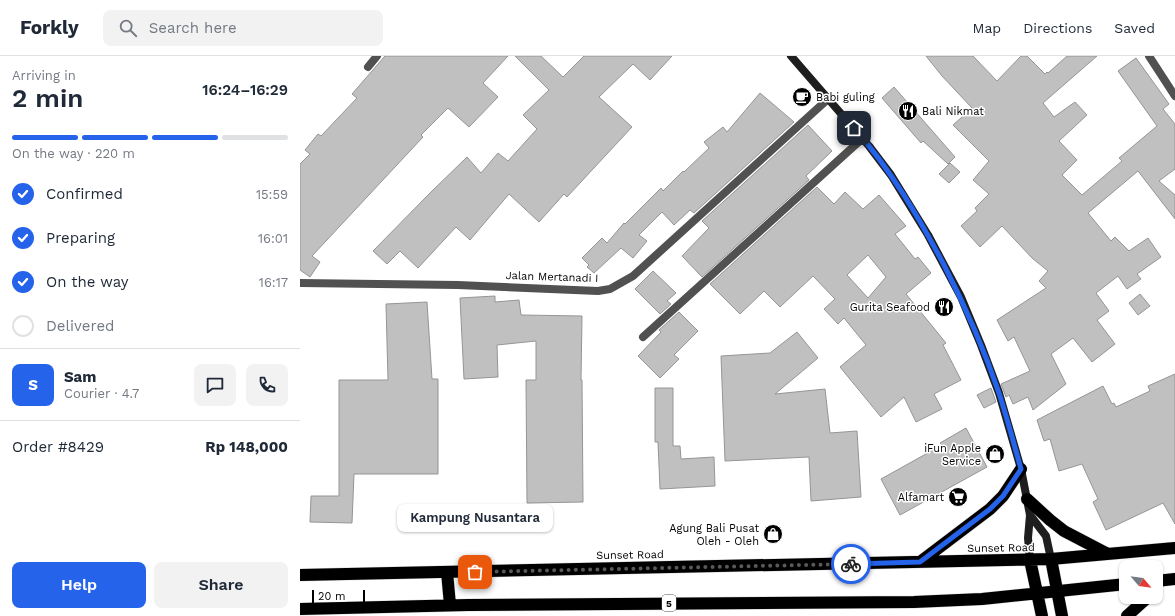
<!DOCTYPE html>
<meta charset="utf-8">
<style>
:root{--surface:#fff;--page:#f2f2f3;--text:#1f2937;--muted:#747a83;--line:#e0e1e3;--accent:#2563eb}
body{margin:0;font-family:"Work Sans",sans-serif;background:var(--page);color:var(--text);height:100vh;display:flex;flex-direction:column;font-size:15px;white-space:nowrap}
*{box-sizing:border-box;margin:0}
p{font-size:13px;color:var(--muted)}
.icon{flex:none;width:22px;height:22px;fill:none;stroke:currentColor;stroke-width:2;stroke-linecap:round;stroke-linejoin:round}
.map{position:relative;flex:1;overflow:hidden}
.sheet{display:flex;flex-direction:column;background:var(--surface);width:300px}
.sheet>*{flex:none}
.needle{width:26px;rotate:119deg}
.tools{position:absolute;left:819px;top:504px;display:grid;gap:8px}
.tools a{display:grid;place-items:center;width:44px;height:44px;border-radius:8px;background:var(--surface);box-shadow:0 1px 3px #0004;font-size:20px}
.scale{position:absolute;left:12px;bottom:10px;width:53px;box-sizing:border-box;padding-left:4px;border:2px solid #000;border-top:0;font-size:11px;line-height:14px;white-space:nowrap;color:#000;-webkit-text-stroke:3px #fff;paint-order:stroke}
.pin{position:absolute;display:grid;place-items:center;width:34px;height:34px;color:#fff;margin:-17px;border-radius:8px;box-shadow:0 2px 6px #0006}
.courier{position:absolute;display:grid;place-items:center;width:40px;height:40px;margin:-20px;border:3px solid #2563eb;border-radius:50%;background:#fff;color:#222;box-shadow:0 1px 5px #0007}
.bubble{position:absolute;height:28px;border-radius:8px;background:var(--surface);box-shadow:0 1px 3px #0004;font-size:13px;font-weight:600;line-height:28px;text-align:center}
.headline em{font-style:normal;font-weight:600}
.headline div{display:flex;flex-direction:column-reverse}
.headline{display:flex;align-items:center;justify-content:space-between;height:68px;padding:0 12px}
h1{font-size:26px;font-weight:600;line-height:30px}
.bar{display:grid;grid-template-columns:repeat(4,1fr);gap:6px 4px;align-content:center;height:48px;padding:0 12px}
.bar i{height:5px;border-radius:3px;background:var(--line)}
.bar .selected{background:var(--accent)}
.bar p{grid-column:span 4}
.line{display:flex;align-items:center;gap:10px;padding:0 12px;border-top:1px solid var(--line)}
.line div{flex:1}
.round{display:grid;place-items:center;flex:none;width:42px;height:42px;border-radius:8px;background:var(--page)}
ol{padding:0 12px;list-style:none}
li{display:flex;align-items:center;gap:12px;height:44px}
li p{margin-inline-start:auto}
li .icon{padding:4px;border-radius:50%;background:var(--accent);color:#fff;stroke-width:4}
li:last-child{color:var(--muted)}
li i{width:22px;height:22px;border:2px solid var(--line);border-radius:50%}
.primary-button{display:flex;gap:8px;margin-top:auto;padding:8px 12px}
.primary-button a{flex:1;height:46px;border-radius:8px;background:var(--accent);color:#fff;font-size:16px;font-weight:600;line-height:46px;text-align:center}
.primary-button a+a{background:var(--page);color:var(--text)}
header{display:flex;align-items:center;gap:24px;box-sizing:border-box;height:56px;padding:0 20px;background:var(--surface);border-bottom:1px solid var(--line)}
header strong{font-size:19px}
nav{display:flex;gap:22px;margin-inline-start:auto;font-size:14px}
.search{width:280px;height:36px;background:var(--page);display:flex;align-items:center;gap:10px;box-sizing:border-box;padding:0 14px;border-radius:8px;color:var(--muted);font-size:15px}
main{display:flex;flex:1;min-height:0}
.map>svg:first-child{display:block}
</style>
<header>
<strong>Forkly</strong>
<div class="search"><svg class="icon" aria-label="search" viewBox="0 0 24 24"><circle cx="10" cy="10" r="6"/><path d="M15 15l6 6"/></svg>Search here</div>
<nav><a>Map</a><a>Directions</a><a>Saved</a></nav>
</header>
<main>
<section class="sheet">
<div class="headline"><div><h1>2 min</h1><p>Arriving in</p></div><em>16:24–16:29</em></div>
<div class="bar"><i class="selected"></i><i class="selected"></i><i class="selected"></i><i></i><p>On the way · 220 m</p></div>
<ol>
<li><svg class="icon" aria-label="check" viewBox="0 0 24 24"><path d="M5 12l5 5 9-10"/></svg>Confirmed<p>15:59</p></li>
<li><svg class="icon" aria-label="check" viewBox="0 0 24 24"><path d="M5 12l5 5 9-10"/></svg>Preparing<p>16:01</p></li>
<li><svg class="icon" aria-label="check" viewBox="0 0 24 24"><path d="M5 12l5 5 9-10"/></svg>On the way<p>16:17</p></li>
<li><i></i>Delivered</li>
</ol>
<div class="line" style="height:72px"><b class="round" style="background:var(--accent);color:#fff">S</b><div><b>Sam</b><p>Courier · 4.7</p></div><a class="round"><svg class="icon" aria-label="chat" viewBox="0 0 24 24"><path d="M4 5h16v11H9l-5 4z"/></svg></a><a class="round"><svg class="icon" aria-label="phone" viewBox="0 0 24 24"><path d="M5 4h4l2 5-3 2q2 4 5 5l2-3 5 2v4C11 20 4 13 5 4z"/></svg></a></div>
<div class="line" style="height:52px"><div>Order #8429</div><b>Rp 148,000</b></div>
<div class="primary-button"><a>Help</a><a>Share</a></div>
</section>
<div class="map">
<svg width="875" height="560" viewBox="0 0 875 560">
<rect width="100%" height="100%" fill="#fff"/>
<!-- building -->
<path fill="#c0c0c0" stroke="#959595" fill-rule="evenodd" d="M85 0H208L183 27 198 41 169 71 148 52 121 79 123 81 12 200 20 206 10 221 0 214V108L10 98 5 94 18 78 21 80 57 42 52 38Z
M215 0H241L263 21 284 0H372L350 24 333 8 299 41 332 71 267 141 264 138 239 166 209 138 170 184 156 171 118 212 100 195 87 208 73 195 130 137 167 101 181 117 198 97 208 105 237 73 223 59 249 34Z
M626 0H673L697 25 721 0H727L745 18 747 16 748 17 767 0H797L743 47 754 61 775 46 787 59 759 85 777 104 762 119 782 139 822 105 819 102 857 70 818 15 836 2 869 48 863 53 875 68V113L859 125 875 139V163L838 115 788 157 811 185 815 181 829 195 848 182 861 201 837 218 841 223 827 233 818 220 796 237 809 255 797 264 815 288 792 306 773 282 751 298 766 328 733 354 728 341 713 348 709 339 706 341 701 328 730 315 714 281 708 285 697 264 746 232 739 225 748 215 732 202 702 170 680 191 661 170 677 155 675 152 689 138 673 124 689 105 653 69 672 52 642 20Z
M594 31 655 101 648 108 623 85 621 87 582 42Z
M460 37 494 66 394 157 390 154 374 169 362 156 339 179 347 185 333 202 321 192 294 217 287 211 289 209 282 202 302 182 307 187 324 167 325 168 361 132 363 135 383 115 384 116 409 92 404 86 423 71 427 76Z
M508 69 532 95 506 120 509 124 402 221 382 200 409 172 402 165Z
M650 107 660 116 649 127 639 118Z
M517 131 534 148 545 136 563 153 579 139 606 170 595 178 615 203 618 201 631 217 606 238 646 287 643 289 661 324 634 338 642 353 616 366 604 341 581 361 540 311 566 289 544 262 538 268 524 253 535 243 513 220 480 251 464 235 440 258 410 228ZM568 199 586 221 568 242 547 219Z
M353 215 376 237 367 245 371 248 360 258 335 233Z
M840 238 850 250 838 259 829 247Z
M195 240V246L219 244 221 259 282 260 281 324H282L283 446 227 447 226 324H236V285L197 289 198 321 164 323 160 242Z
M127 246 132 323H138V418H54L52 467 10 466 11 440H39V324H88L86 248Z
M379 256 398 275 374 299 379 303 360 322 338 300 361 276 359 274Z
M497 276 518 302 475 338 525 333 530 377 557 375 561 441 511 445 509 401 425 405 421 300 470 297Z
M875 318V468L863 447 806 474 793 446 798 443 782 408 759 415 750 383 744 385 737 364 803 330 812 348 814 347 816 351 850 335 848 330Z
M355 332H373V390H380L381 403 414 401 415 430 360 433 358 386H355Z
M691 332 696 346 684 352 677 339Z
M666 372 687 411 600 459 581 423 642 389 640 387Z"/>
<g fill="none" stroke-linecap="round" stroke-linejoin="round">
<defs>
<path id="highway" d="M727 443 750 464 764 475 808 498
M751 503 762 560
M730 504 742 560
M620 506 690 453 703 440 721 413
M147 516 150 549
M0 519 751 503 875 492
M856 525 875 523
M0 553 168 549 614 546 682 543 826 528
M827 560 848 541"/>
</defs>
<!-- highway casing -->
<use href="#highway" stroke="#dbdbdb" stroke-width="13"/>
<!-- street -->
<path stroke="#515151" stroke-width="8" d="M849 0 875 40
M68 11 77 0
M0 227 158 229 298 235 310 233 333 220 528 43
M343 281 563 82"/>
<!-- secondary -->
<path stroke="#1e1e1e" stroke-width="8" d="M491 0 569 90 591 119 628 179 661 241 681 289 699 337 721 413 730 459 728 482 730 504
M730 459 746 480 751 503"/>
<!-- highway -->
<use href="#highway" stroke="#000" stroke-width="12"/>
</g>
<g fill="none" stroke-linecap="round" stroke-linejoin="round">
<!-- done -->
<path stroke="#595959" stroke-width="4" stroke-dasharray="0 7.2" d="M175 516 551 508"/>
<!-- route -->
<path stroke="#2563eb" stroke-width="5" d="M551 508 620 506 690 453 703 440 721 413C714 388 707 362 699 337 684 293 665 250 644 209 618 160 591 114 554 72"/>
</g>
<!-- icons -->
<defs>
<symbol id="cafe-disc" viewBox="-11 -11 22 22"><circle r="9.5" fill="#000" stroke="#fff"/><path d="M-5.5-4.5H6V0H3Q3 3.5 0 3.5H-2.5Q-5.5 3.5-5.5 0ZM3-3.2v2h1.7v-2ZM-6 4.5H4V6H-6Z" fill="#fff"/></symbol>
<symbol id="restaurant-disc" viewBox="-11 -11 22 22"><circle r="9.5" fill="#000" stroke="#fff"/><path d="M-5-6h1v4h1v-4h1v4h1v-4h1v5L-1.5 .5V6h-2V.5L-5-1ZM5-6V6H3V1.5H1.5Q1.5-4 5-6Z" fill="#fff"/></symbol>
<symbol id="shop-disc" viewBox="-11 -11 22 22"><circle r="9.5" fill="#000" stroke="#fff"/><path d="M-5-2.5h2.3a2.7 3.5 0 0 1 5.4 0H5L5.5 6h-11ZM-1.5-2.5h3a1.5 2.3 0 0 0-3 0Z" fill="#fff"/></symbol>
<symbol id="supermarket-disc" viewBox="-11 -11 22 22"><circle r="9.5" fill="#000" stroke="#fff"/><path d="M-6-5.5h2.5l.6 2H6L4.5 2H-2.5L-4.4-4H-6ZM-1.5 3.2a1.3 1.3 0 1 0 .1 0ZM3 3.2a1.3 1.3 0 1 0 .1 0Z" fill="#fff"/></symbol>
</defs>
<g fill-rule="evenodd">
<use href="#cafe-disc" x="491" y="30" width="22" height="22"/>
<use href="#restaurant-disc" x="597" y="44" width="22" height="22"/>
<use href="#restaurant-disc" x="633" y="240" width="22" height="22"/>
<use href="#shop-disc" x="684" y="387" width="22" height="22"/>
<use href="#supermarket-disc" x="647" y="430" width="22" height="22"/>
<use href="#shop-disc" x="462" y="467" width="22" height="22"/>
</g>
<g text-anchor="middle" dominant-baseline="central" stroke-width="3" stroke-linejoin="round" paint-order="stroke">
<!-- shield labels -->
<rect fill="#fff" stroke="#4c4c4c" stroke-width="1" x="362" y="539" width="14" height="16" rx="3"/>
<g font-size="10" font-weight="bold" fill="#000">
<text x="369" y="547">5</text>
</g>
<!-- poi labels -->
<g font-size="11" fill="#000" stroke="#fff" text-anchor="end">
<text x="516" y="41" text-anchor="start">Babi guling</text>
<text x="622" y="55" text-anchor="start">Bali Nikmat</text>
<text x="630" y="251">Gurita Seafood</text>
<text x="681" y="392">iFun Apple<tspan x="681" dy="13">Service</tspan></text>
<text x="644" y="441">Alfamart</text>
<text x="459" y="472">Agung Bali Pusat<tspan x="459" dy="13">Oleh - Oleh</tspan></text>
</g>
<!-- street labels -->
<g font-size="11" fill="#000" stroke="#fff">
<text transform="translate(252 221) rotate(2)">Jalan Mertanadi I</text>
<text transform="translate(701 492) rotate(-1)">Sunset Road</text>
<text transform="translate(330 499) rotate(-1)">Sunset Road</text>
</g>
</g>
</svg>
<div class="tools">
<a><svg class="needle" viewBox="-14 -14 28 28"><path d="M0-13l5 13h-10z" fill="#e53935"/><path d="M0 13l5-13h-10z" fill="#747a83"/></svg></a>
</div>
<div class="scale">20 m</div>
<div class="pin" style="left:175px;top:516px;background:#ea580c"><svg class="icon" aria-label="bag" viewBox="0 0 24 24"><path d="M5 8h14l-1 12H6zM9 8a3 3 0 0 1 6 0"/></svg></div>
<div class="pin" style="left:554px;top:72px;background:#1f2937"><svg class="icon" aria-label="home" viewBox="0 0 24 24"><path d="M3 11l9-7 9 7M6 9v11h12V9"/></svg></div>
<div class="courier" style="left:551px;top:508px"><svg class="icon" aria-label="bike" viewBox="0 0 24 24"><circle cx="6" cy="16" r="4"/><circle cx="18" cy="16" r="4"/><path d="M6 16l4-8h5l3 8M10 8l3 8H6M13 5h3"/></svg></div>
<div class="bubble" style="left:97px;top:448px;width:156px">Kampung Nusantara</div>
</div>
</main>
